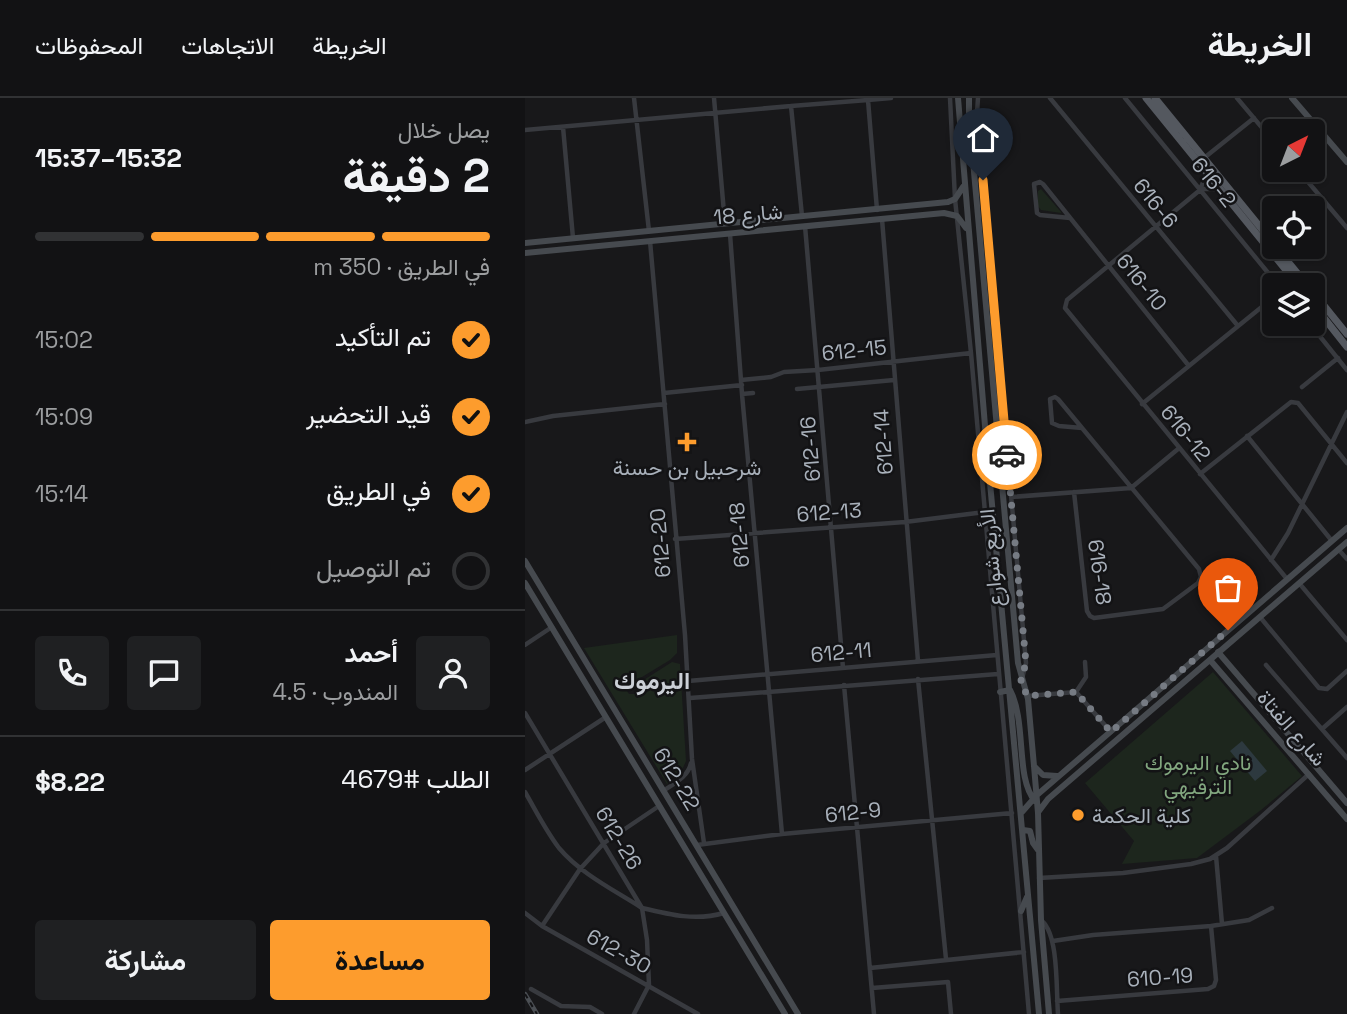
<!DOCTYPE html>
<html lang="ar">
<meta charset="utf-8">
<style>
:root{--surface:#121214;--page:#1f2022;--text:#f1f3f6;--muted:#9c9ea0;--line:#313234;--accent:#fd9c2d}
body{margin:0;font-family:"Space Grotesk",Vazirmatn,sans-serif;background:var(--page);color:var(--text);direction:rtl;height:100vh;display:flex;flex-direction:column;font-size:26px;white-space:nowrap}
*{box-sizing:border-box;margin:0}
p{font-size:23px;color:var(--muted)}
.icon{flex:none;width:38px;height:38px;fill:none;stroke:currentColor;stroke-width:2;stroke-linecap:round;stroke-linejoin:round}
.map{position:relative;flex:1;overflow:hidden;direction:ltr}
.sheet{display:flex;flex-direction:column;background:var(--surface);width:525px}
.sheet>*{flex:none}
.needle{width:46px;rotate:42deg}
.tools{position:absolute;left:737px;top:21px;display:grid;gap:14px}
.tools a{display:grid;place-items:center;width:63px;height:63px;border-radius:7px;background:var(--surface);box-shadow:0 2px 5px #0004,0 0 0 2px var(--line);font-size:35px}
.pin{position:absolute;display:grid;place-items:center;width:60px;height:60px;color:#fff;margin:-72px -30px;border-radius:50% 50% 50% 0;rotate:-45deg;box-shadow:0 0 7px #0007}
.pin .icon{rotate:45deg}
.courier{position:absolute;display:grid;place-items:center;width:70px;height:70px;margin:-35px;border:5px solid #fd9c2d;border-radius:50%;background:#fff;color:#222;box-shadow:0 2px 9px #0007}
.overview em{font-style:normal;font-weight:700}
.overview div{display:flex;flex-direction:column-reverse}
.overview{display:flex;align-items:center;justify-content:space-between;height:119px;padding:0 35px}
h1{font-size:46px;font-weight:700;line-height:52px}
.bar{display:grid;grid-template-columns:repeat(4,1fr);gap:10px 7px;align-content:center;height:84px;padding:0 35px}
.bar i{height:9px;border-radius:5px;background:var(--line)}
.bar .selected{background:var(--accent)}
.bar p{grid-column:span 4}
.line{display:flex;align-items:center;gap:18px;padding:0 35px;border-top:2px solid var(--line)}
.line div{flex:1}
.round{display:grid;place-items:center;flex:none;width:74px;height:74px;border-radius:7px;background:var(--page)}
ol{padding:0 35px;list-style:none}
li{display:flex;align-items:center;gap:21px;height:77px}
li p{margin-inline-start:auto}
li .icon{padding:7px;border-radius:50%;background:var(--accent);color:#111;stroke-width:4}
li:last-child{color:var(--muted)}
li i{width:38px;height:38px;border:4px solid var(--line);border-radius:50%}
.primary-button{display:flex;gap:14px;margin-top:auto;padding:14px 35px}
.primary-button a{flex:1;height:80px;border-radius:7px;background:var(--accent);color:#111;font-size:28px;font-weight:700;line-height:80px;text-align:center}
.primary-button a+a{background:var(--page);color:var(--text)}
header{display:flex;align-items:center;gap:42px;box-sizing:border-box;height:98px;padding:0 35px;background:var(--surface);border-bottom:2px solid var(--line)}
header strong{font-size:33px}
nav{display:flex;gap:38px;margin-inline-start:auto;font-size:24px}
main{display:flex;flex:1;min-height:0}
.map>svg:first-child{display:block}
</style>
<header>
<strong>الخريطة</strong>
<nav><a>الخريطة</a><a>الاتجاهات</a><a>المحفوظات</a></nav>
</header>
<main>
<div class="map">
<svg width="822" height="916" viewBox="0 0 822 916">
<rect width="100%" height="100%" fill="#18181a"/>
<!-- green -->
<path fill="#1d261d" d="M516 91 536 114V115L516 112 513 108V93Z
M152 537V555L145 562 112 582 106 580 100 590 104 596H109L116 589 114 585 147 564 155 566 161 663 156 674 142 686 59 550Z
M688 574 777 678 736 712 672 760 597 766 609 743 560 685Z"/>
<!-- water -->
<path fill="#2d393f" d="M717 643 742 673 730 683 705 653Z"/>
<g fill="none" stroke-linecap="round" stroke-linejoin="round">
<!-- street -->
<path stroke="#383a3f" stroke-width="4.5" d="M109 0 124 133
M189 0 200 126
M425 0 430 101 446 255 504 916
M453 0 452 15 501 565 497 581
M525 0 713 228
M600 0 753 187
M712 0 749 44
M343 2 366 0
M38 29 48 140
M0 32 266 8
M679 60 729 20
M773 72 822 130
M682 74 675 92 542 202 540 210 762 481
M676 91H695
M277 118 266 8 343 2 352 112
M545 120 515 117 512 115 509 86 515 84 518 86 664 268
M357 121 393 563
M280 128 318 570
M205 136 217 296 257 736
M125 143 160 537 167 661 179 745
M785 226 822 272
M216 282 246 279 259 274 293 272 446 255
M777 289 813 260
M272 291 369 282
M139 295 217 287
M217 296 228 295
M617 306 749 199
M0 324 28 318 140 306
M722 338 807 443
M675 376 766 304 773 305 822 365
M549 394 562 513 565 518 569 520 638 511 673 485 676 479 674 471 533 301 530 299 525 301 527 325 534 328 557 330
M486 399 606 390 653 351
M150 441 380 424 460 414
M813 451 822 461
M746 462 763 435 822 314
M774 485 822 542
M735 519 794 590 802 591 822 573
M0 547 27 529
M741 567 822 660
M393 581 421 861
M163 583 472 557
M319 587 349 916
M551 594 561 579 560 564
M502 598 551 594 586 634
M165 600 473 576
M0 615 117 810C146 817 171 823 199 815
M797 631 822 609
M0 672 81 619
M138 693C150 685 163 679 166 665
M0 694C11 713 21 733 34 750 56 776 89 792 117 810L122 842 124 887 109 916
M172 747 257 736 487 715
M691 758 697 826
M514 780 598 775 666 766 685 761 702 750 784 676
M0 815 17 828 173 916
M517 823C534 838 531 892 533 916
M17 828 55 771 79 745 134 708
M686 828 724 822 747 810
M528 843 568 837 686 828 691 882 689 888 683 891 532 903
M345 870 499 854
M347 890 423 884 426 916
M6 891 36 908 65 909 77 916"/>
<!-- secondary -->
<path stroke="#464a4f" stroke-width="6" d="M433 0 462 352 514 916
M444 0V18L493 565 503 601 509 668 513 715 516 822 524 916
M767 0 822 64
M0 145 423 104 430 101 438 89
M0 155 419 115 432 118 441 130
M0 463 273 916
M0 485 260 916
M693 554 822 705
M685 562 822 721
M475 594 485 592C502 624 490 680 510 703
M509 668 518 677 532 678
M514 713 523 701 822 444
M497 714 512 697 822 430
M498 732 505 733 508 745 513 752
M496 813 502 799"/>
<!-- primary -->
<path stroke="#54585f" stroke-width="7" d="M621 0 773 187
M630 0 749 146
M751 149 782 187
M788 194 822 236
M788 206 822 249"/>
<defs>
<path id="rail" d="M0 896 12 916"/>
</defs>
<!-- rail casing -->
<use href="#rail" stroke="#4b4f54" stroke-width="4.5"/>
<!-- rail -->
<use href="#rail" stroke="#131315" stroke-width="2" stroke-dasharray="5" stroke-linecap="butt"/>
</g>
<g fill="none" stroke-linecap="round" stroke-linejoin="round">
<!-- done -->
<path stroke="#767b83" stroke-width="7" stroke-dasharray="0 12.6" d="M482 357 501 565 496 582 502 598 551 594 586 634 703 532"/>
<!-- route -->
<path stroke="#fd9c2d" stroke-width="9" d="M458 82 482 357"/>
</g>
<!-- markers -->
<g fill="#fd9c2d" stroke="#131315" stroke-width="2.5">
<path d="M158.5 333.5h7v7h7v7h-7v7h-7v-7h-7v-7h7z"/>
<circle cx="553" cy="717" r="7"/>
</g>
<g text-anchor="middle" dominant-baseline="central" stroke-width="5" stroke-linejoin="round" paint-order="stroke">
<!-- street labels -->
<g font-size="21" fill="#a9b1bb" stroke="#131315">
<text transform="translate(689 84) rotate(51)">616-2</text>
<text transform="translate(631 105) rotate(51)">616-6</text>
<text transform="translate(223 116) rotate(-5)">شارع 18</text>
<text transform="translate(617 184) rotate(51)">616-10</text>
<text transform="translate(329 252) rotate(-6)">612-15</text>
<text transform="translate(661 335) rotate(51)">616-12</text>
<text transform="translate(358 344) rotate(-94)">612-14</text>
<text transform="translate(285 351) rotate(-95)">612-16</text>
<text transform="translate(304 414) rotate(-4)">612-13</text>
<text transform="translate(214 437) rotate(-95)">612-18</text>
<text transform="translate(135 445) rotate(-95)">612-20</text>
<text transform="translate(466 460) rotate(-95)">الأربع شوارع</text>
<text transform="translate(575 474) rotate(82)">616-18</text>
<text transform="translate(316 554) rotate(-5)">612-11</text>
<text transform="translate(767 630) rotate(49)">شارع الفتاة</text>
<text transform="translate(152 681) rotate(59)">612-22</text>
<text transform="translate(328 714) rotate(-6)">612-9</text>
<text transform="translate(94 740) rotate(59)">612-26</text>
<text transform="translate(94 853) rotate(29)">612-30</text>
<text transform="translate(635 879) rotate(-4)">610-19</text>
</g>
<!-- poi labels -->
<g font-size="21" fill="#a9b1bb" stroke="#131315">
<text x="162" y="369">شرحبيل بن حسنة</text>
<text x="567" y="717" text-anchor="start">كلية الحكمة</text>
</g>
<!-- park labels -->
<g font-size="21" fill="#82a77f" stroke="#131315">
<text x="673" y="664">نادي اليرموك<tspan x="673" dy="24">الترفيهي</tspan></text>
</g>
<!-- quarter labels -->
<g font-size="24" font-weight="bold" fill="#cbcfd6" stroke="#131315">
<text x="127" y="582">اليرموك</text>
</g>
</g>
</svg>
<div class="tools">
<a><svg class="needle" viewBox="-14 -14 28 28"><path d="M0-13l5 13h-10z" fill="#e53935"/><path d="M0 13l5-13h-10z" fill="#9c9ea0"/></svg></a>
<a><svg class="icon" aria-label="locate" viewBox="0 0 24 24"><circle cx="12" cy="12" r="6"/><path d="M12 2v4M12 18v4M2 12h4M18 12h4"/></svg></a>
<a><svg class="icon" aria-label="layers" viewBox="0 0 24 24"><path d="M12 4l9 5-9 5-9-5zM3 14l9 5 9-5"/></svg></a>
</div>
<div class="pin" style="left:703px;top:532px;background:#ea580c"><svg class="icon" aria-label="bag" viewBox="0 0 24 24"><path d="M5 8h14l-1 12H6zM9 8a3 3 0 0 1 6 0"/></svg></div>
<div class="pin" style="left:458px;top:82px;background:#1f2937"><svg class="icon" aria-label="home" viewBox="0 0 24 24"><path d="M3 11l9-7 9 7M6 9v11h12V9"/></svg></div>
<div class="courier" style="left:482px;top:357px"><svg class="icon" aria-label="car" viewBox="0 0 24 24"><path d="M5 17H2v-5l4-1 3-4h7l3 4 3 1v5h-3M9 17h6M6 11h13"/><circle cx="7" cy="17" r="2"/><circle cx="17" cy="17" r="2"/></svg></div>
</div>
<section class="sheet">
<div class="overview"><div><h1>2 دقيقة</h1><p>يصل خلال</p></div><em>15:32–15:37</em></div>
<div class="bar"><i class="selected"></i><i class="selected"></i><i class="selected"></i><i></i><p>في الطريق · 350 m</p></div>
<ol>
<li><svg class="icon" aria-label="check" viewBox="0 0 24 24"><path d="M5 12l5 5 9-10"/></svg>تم التأكيد<p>15:02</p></li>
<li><svg class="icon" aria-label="check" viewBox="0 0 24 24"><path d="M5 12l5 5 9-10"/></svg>قيد التحضير<p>15:09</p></li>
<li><svg class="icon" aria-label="check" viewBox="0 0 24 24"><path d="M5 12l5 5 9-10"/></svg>في الطريق<p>15:14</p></li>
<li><i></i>تم التوصيل</li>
</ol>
<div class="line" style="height:126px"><a class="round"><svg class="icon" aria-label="person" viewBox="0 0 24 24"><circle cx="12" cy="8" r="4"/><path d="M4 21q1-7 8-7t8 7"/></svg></a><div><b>أحمد</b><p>المندوب · 4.5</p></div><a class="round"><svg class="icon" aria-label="chat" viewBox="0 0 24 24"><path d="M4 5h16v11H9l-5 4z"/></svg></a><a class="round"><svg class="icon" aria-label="phone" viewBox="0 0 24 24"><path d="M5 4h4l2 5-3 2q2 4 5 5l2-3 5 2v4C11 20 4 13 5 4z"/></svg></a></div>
<div class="line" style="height:91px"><div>الطلب #4679</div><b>$8.22</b></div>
<div class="primary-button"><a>مساعدة</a><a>مشاركة</a></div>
</section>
</main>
